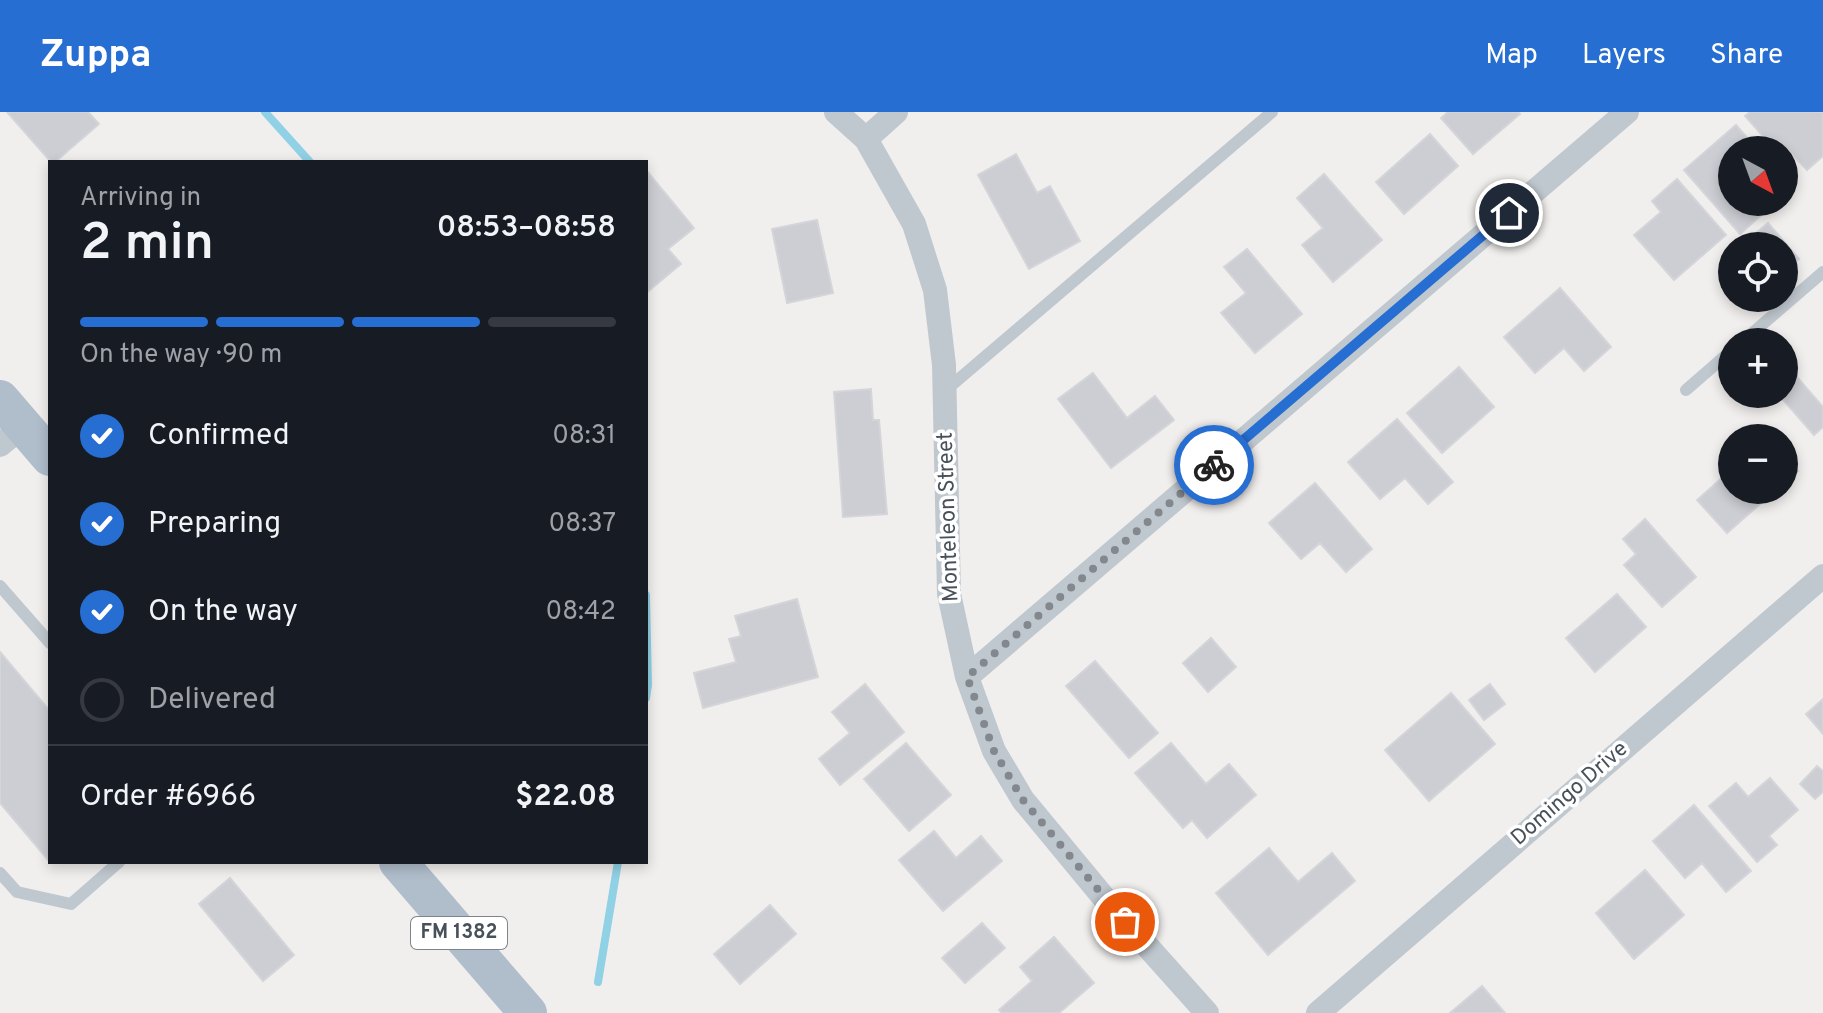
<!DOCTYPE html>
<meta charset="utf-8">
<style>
:root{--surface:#171b24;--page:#242831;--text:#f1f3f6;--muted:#9ea1a6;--line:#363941;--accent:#276ed2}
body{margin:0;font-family:Overpass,sans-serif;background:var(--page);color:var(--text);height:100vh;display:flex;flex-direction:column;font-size:30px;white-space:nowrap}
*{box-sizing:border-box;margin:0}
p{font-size:26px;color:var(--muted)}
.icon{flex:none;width:44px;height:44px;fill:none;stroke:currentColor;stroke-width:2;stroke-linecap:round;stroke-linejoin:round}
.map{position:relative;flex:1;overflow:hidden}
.details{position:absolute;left:48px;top:48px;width:600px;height:704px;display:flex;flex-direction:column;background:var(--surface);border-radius:0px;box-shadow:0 4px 12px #0003}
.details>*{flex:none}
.needle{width:52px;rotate:139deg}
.fabs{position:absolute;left:1718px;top:24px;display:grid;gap:16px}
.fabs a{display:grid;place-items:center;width:80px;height:80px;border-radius:50%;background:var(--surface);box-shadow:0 4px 12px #0003;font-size:40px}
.pin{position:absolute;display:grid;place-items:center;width:68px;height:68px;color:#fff;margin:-34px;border:4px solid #fff;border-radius:50%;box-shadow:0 2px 8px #0007}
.courier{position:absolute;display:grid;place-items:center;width:80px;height:80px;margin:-40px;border:6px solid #276ed2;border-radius:50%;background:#fff;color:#222;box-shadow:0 2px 10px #0007}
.headline em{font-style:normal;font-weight:600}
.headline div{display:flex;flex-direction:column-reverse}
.headline{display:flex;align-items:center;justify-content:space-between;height:136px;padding:0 32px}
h1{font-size:52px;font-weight:600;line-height:60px}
.bar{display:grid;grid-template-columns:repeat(4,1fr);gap:12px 8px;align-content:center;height:96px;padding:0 32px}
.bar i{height:10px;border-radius:6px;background:var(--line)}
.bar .current{background:var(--accent)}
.bar p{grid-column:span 4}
.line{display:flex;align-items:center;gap:20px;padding:0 32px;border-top:2px solid var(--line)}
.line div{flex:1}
ol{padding:0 32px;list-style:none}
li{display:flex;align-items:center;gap:24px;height:88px}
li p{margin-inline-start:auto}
li .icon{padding:8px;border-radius:50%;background:var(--accent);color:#fff;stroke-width:4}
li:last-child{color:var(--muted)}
li i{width:44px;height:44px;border:4px solid var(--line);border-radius:50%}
header{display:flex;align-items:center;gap:48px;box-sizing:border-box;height:112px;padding:0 40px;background:var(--accent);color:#fff}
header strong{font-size:38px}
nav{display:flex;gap:44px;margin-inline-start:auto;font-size:28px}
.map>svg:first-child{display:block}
</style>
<header>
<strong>Zuppa</strong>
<nav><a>Map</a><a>Layers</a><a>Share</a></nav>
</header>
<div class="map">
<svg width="1823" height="901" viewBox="0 0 1823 901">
<rect width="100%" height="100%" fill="#f1efee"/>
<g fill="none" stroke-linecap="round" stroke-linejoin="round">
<!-- stream -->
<path stroke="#90d1e5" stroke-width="8" d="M265 0 310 50
M646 483 648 573 646 586
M598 870 618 750"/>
</g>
<!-- building -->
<path fill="#ccced3" stroke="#d3d5d9" stroke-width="2" d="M7 0H88L99 12 55 50H51Z
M1448 0H1518L1520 2 1473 42 1441 6Z
M1750 0H1823V44L1807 58 1789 39 1784 43V38H1775L1745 4Z
M1736 13 1758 38H1732V90H1776L1740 122 1684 58Z
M1430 22 1458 54 1404 102 1376 70Z
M1016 42 1037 81 1050 74 1080 129 1029 157 978 63Z
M646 58 694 116 668 137 681 152 646 181Z
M1324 62 1382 128 1333 170 1302 133 1323 116 1297 86Z
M1677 67 1726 123 1674 168 1634 123 1661 100 1652 89Z
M817 108 833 181 787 191 772 117Z
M1768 111 1799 147 1784 160V134H1755L1749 127Z
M1247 137 1302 202 1255 241 1221 201 1246 181 1224 155Z
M1560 176 1611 235 1584 259 1564 236 1535 261 1504 225Z
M1784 250 1823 295V315L1814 323 1778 282H1784Z
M1459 255 1494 295 1442 341 1407 301Z
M1093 261 1127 306 1155 284 1174 308 1111 356 1058 287Z
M871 277 873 308H879L887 402 843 405 834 280Z
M1397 307 1453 370 1428 392 1405 366 1380 387 1348 350Z
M1784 344 1798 359 1784 371Z
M1732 357V378H1776L1727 421 1697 388Z
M1315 371 1372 437 1346 460 1320 431 1301 447 1269 411Z
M1645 407 1696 465 1662 495 1624 453 1636 442 1623 427Z
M1617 482 1646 515 1595 560 1566 526Z
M797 487 818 565 703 596 694 561 736 550 729 527 741 524 735 504Z
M1211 526 1236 555 1208 580 1183 551Z
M0 540 50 599 49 749 0 691Z
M1095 549 1158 621 1129 646 1066 574Z
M865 572 904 620 840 673 819 647 850 621 832 600Z
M1490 572 1505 592 1484 608 1469 588Z
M1451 581 1495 632 1429 689 1385 638Z
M1823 587V622L1806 602Z
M906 631 951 683 909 719 864 667Z
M1171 631 1206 672 1229 652 1256 683 1207 726 1192 708 1183 716 1135 661Z
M1817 654 1823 659V680L1815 687 1800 672Z
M1770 666 1798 698 1769 724 1777 733 1757 750 1709 694 1736 671 1748 685Z
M1694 693 1751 759 1726 780 1702 751 1685 766 1653 729Z
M934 719 956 746 981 724 1002 749 943 799 899 748Z
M1269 736 1298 770 1332 741 1355 769 1268 843 1216 781Z
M1645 758 1684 803 1634 847 1596 801Z
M230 766 294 843 263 869 199 792Z
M770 793 796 822 740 872 714 842Z
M982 811 1005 836 965 871 942 846Z
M1054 825 1094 871 1059 901H1002L999 898 1032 869 1020 855Z
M1482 874 1505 901H1450Z"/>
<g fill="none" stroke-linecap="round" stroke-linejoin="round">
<!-- service -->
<path stroke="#c0c8cf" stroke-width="12" d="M1742 230 1823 160
M946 278 1272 0
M1686 278 1732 238
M0 474 50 531
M0 761 17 780 71 792 119 750"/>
<!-- minor -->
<path stroke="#c0c8cf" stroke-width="24" d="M836 0 866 27 914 112 935 178 944 253 949 482 967 565 994 639 1023 688 1105 787 1207 901
M866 27 896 0
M0 333 23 314
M967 565 1627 0
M1318 901 1823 464"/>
<!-- primary -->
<path stroke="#b0bdcb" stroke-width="38" d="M0 287 50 345
M398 750 528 901"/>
</g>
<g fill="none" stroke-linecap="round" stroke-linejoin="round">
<!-- done -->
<path stroke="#83888e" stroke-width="8" stroke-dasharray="0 14.4" d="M1125 810 1023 688 994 639 967 565 1214 353"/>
<!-- route -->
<path stroke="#276ed2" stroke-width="10" d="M1214 353 1509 101"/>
</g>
<g text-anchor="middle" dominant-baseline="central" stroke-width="7" stroke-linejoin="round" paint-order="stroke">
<!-- shield labels -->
<rect fill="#fff" stroke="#7f858c" stroke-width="2" x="411" y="805" width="96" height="32" rx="6"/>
<g font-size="20" font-weight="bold" fill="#48515a">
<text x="459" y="821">FM 1382</text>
</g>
<!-- street labels -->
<g font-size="22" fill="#48515a" stroke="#fff">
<text transform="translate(949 405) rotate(-92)">Monteleon Street</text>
<text transform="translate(1570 682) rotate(-41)">Domingo Drive</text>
</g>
</g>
</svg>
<div class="fabs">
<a><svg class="needle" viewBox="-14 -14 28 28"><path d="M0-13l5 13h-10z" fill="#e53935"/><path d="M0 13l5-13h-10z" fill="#9ea1a6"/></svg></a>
<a><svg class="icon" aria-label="locate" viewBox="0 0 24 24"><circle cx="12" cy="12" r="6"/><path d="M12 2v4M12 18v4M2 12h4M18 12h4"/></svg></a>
<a>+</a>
<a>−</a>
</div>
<div class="pin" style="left:1125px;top:810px;background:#ea580c"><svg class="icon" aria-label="bag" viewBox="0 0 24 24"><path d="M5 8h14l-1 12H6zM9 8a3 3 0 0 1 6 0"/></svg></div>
<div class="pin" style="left:1509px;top:101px;background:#1f2937"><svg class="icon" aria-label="home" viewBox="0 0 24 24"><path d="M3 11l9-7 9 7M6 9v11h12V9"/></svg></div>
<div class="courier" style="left:1214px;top:353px"><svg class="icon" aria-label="bike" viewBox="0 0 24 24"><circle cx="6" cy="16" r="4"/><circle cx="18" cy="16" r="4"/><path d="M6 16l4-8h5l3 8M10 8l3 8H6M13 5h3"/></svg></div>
<section class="details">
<div class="headline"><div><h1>2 min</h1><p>Arriving in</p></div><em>08:53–08:58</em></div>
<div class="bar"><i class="current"></i><i class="current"></i><i class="current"></i><i></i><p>On the way · 90 m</p></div>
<ol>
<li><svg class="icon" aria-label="check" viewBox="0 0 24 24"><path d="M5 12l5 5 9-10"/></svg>Confirmed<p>08:31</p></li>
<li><svg class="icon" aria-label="check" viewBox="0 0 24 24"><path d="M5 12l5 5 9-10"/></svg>Preparing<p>08:37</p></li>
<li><svg class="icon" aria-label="check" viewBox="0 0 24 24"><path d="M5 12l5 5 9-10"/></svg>On the way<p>08:42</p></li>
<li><i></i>Delivered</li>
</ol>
<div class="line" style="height:104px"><div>Order #6966</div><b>$22.08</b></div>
</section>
</div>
